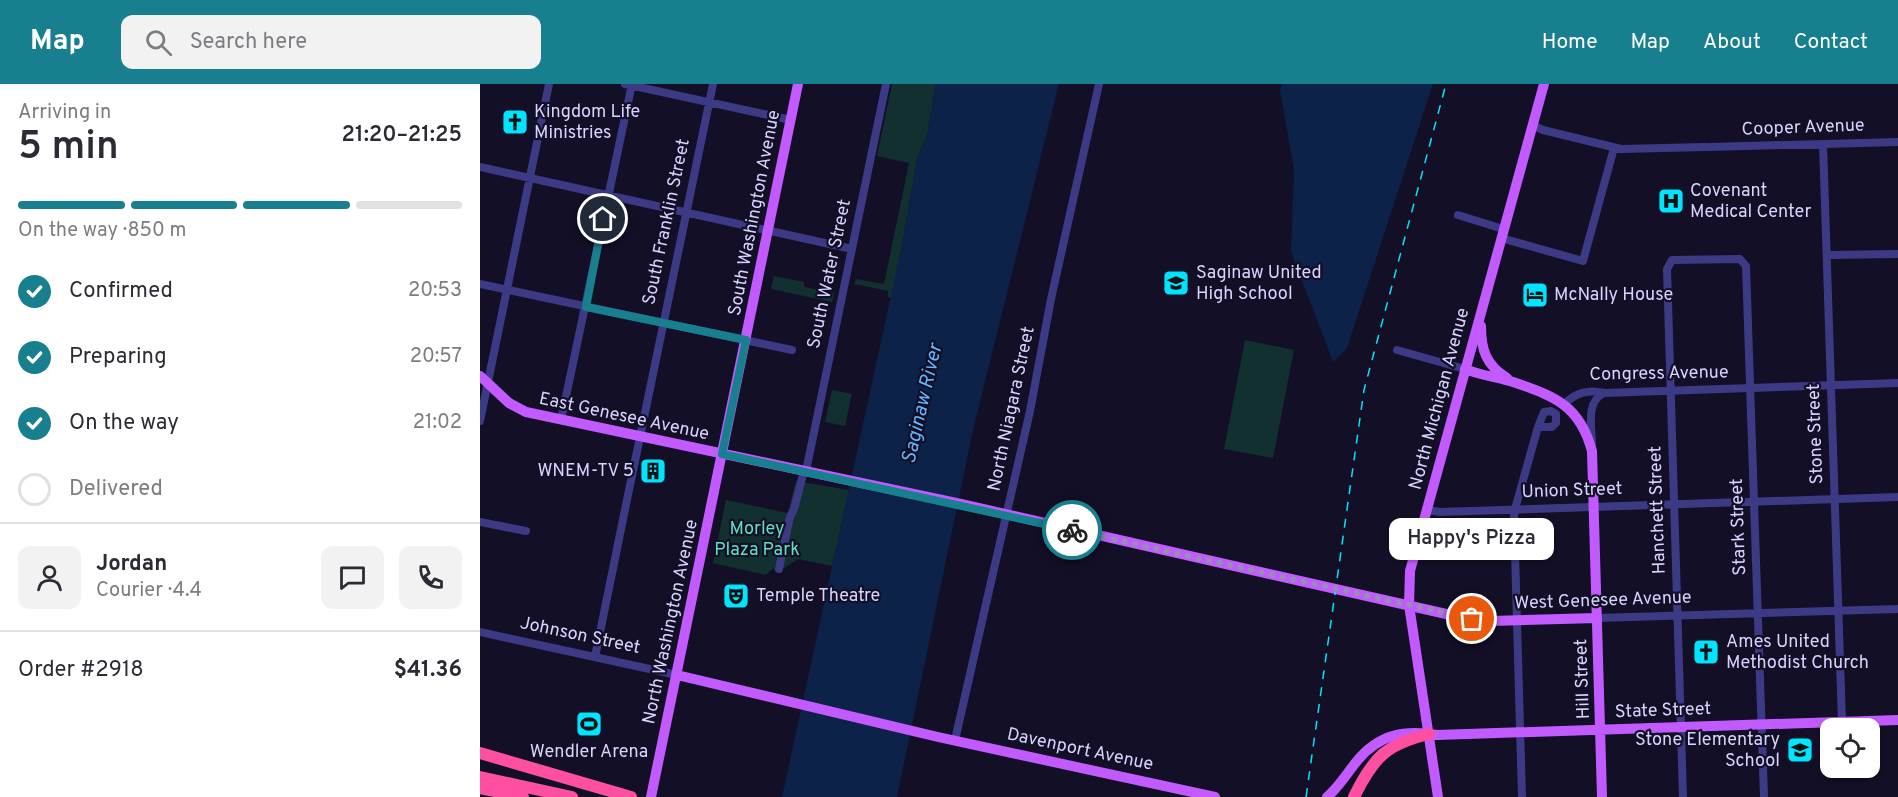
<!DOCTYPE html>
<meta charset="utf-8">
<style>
:root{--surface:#fff;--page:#f2f2f3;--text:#2b2b33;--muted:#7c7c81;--line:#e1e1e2;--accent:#187f8f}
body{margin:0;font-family:Overpass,sans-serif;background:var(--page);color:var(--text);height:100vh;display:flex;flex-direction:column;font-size:22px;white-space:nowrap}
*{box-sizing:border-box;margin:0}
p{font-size:20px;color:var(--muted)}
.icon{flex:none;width:33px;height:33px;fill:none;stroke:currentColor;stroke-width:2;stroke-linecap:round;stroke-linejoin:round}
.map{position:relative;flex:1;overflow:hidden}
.side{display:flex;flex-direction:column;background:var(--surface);width:480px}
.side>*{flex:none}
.buttons{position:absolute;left:1340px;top:634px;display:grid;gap:12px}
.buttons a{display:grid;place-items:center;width:60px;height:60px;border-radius:12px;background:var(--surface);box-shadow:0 2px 4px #0004;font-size:30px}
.pin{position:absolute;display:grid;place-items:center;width:51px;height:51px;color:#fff;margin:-26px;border:3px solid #fff;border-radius:50%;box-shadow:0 2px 6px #0007}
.courier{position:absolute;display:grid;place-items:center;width:60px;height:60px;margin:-30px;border:4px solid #187f8f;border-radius:50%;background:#fff;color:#222;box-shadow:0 2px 8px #0007}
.bubble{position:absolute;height:42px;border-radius:12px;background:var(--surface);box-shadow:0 2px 4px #0004;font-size:20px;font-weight:600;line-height:42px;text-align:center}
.head em{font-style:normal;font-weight:600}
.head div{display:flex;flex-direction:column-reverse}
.head{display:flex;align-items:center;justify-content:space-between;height:102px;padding:0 18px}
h1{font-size:39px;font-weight:600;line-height:45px}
.bar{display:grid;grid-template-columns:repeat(4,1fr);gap:9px 6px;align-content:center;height:72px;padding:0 18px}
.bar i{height:8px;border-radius:4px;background:var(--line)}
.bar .current{background:var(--accent)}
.bar p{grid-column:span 4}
.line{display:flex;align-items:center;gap:15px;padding:0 18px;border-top:2px solid var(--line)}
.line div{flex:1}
.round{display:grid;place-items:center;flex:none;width:63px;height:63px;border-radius:12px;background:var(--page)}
ol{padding:0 18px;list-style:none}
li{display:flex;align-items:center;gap:18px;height:66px}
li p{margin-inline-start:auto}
li .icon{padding:6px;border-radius:50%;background:var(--accent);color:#fff;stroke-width:4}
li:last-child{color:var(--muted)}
li i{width:33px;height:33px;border:3px solid var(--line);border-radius:50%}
header{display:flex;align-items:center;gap:36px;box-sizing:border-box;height:84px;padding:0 30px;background:var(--accent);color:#fff}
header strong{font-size:28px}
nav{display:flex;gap:33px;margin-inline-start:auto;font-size:21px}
.search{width:420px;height:54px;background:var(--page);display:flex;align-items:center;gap:15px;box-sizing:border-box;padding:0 21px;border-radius:12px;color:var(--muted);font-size:22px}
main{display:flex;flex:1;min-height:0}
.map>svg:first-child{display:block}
</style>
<header>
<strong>Map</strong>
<div class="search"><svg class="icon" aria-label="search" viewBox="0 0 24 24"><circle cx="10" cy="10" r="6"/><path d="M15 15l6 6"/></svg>Search here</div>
<nav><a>Home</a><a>Map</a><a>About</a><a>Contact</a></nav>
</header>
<main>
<section class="side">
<div class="head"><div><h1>5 min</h1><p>Arriving in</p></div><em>21:20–21:25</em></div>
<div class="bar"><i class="current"></i><i class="current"></i><i class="current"></i><i></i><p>On the way · 850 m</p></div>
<ol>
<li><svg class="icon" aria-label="check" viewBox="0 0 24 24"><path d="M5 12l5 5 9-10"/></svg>Confirmed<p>20:53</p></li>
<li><svg class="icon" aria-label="check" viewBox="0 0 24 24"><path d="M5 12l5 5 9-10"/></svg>Preparing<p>20:57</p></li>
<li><svg class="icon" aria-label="check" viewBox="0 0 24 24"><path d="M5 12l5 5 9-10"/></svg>On the way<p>21:02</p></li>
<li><i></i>Delivered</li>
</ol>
<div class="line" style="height:108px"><a class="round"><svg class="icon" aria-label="person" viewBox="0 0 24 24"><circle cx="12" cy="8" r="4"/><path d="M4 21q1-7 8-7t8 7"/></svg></a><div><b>Jordan</b><p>Courier · 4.4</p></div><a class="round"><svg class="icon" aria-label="chat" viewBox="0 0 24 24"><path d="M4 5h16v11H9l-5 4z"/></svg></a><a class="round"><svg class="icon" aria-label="phone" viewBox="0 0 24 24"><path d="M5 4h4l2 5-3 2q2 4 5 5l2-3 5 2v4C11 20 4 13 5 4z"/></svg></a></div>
<div class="line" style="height:78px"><div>Order #2918</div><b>$41.36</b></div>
</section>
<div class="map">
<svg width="1418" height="713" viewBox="0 0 1418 713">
<rect width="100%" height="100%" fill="#130f26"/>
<!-- green -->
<path fill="#12302f" d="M412 0H456L447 52 437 75 423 156 411 214 408 213V207L374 200 376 195 404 200 429 79 397 72Z
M294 192 324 198V203L354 209 352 218 291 205Z
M765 256 814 266 793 374 744 365Z
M352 306 372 310 365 342 345 338Z
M316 397 369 406 352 482 318 475 301 486 292 485 286 491 233 479 246 416 308 429Z"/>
<!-- water -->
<path fill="#0c2248" d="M456 0H579L493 346 417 713H302L423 156 437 75 447 52Z
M802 0H953L867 264 853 278 811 168 814 86 800 6Z"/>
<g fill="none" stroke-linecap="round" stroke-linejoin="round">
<!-- minor -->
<path stroke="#3d3a85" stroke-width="8" d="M145 0 311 36
M1052 41 1063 46 1141 65 1225 63
M1343 60 1362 638
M1229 63 1418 58
M0 83 372 165
M978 131 1023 145
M1021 154 1103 177 1134 64
M1347 171 1418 170
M0 200 312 266
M917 266 985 285
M1084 320C1096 309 1107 305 1124 309L1418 299
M81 336 152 0
M0 337 69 0
M1112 361C1112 344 1105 318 1124 309
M326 387 406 0
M947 426 960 428 1418 413
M0 438 46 447
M299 485 310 433 314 425 324 387
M1117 534 1418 525
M0 548 197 591
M115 573C154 382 192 191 233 0
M475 656 550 327 571 215 619 0
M1042 713 1034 433 1035 425 1058 343 1064 328 1071 327 1076 330V339L1072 343H1058
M1203 713 1187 185 1192 176 1260 175 1266 182 1284 713"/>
<!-- major -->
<path stroke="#c25bff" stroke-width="10" d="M1001 242C1001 266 1006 281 1027 294
M985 285C1002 292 1019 293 1036 299 1077 313 1100 323 1112 367L1122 713
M0 292 29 319 46 328 481 420 975 532 1011 537 1117 534
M197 591 458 653 735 713
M171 713 318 0
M847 713C859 703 867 689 877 677 898 651 924 645 957 651L1418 636
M958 713 929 521 930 487 1064 0"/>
<!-- highway -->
<path stroke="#ff4fa3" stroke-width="12" d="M0 669 151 713
M0 693 92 713
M0 704 43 713
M874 713C893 674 906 660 949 650"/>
<!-- rail -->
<path stroke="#00e5ff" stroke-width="1.5" stroke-dasharray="9 8" stroke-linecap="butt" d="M826 713 884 306 966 0"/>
</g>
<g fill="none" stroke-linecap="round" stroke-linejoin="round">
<!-- done -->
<path stroke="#948fb3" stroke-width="6" stroke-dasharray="0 10.8" d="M592 446 992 535"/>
<!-- route -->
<path stroke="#187f8f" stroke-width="8" d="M123 135 106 223 266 256 242 370 592 446"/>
</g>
<!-- icons -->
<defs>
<symbol id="church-square" viewBox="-11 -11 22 22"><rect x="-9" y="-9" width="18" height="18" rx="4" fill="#00e5ff" stroke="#130f26"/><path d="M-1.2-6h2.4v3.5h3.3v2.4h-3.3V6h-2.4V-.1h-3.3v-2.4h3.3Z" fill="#111"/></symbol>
<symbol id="hospital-square" viewBox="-11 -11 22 22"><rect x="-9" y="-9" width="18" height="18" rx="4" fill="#00e5ff" stroke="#130f26"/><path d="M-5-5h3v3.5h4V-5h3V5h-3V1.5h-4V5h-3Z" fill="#111"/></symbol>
<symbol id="school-square" viewBox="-11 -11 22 22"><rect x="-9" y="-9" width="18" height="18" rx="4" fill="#00e5ff" stroke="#130f26"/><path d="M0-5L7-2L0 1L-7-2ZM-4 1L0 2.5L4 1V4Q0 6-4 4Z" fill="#111"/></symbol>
<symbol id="hotel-square" viewBox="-11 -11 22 22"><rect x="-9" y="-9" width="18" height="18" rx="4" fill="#00e5ff" stroke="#130f26"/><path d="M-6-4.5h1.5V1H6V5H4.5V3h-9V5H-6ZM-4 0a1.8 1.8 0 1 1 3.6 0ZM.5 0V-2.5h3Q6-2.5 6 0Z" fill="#111"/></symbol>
<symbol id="building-square" viewBox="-11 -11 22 22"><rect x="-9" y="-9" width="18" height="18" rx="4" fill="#00e5ff" stroke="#130f26"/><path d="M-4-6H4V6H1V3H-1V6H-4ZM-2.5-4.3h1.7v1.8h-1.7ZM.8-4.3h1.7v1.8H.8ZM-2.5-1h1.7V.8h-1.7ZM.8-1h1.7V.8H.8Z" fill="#111"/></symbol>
<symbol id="theatre-square" viewBox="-11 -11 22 22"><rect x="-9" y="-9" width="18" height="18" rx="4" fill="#00e5ff" stroke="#130f26"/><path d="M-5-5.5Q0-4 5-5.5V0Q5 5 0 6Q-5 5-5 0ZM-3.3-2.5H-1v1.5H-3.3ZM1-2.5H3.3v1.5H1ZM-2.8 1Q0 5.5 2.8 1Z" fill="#111"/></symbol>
<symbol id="stadium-square" viewBox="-11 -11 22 22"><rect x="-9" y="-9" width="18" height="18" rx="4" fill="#00e5ff" stroke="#130f26"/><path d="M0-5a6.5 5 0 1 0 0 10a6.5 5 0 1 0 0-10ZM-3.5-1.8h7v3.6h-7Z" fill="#111"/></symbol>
</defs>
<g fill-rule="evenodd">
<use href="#church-square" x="20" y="23" width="30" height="30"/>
<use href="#hospital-square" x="1176" y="102" width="30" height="30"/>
<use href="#school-square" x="681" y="184" width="30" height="30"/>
<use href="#hotel-square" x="1040" y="196" width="30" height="30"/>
<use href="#building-square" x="158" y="372" width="30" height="30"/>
<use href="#theatre-square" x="241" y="497" width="30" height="30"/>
<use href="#church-square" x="1211" y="553" width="30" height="30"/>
<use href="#stadium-square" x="94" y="625" width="30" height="30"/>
<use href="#school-square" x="1305" y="651" width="30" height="30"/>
</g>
<g text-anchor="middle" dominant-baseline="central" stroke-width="4.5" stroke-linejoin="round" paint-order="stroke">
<!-- poi labels -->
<g font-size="18" fill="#d9d4ff" stroke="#130f26" text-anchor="start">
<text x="54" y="28">Kingdom Life<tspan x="54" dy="21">Ministries</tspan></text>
<text x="1210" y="107">Covenant<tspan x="1210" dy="21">Medical Center</tspan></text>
<text x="716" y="189">Saginaw United<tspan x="716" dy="21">High School</tspan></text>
<text x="1074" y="211">McNally House</text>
<text x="154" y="387" text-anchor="end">WNEM-TV 5</text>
<text x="276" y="512">Temple Theatre</text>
<text x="1246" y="558">Ames United<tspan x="1246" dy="21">Methodist Church</tspan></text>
<text x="1300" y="656" text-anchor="end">Stone Elementary<tspan x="1300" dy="21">School</tspan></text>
<text x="109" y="668" text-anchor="middle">Wendler Arena</text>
</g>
<!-- street labels -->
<g font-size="18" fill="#d9d4ff" stroke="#130f26">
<text transform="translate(1323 44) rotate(-2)">Cooper Avenue</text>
<text transform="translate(275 129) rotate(-79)">South Washington Avenue</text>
<text transform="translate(187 138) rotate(-78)">South Franklin Street</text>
<text transform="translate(350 190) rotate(-78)">South Water Street</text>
<text transform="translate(1179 290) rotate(-1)">Congress Avenue</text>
<text transform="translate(960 315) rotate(-75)">North Michigan Avenue</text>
<text transform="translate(532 325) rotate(-78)">North Niagara Street</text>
<text transform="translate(144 333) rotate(12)">East Genesee Avenue</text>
<text transform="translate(1336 350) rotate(-92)">Stone Street</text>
<text transform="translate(1092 407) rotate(-2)">Union Street</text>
<text transform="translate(1178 426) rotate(-92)">Hanchett Street</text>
<text transform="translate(1259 443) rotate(-92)">Stark Street</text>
<text transform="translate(1123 517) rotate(-2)">West Genesee Avenue</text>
<text transform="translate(191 538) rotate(-78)">North Washington Avenue</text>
<text transform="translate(100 552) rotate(12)">Johnson Street</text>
<text transform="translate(1103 595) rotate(-92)">Hill Street</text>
<text transform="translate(1183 627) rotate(-2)">State Street</text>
<text transform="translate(600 666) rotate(12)">Davenport Avenue</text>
</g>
<!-- park labels -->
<g font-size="18" fill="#5fe0c0" stroke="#130f26">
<text x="277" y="445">Morley<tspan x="277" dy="21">Plaza Park</tspan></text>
</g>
<!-- water labels -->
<g font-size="20" font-style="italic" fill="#62b6ff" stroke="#130f26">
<text transform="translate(443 320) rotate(-77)">Saginaw River</text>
</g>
</g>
</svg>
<div class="buttons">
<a><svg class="icon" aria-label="locate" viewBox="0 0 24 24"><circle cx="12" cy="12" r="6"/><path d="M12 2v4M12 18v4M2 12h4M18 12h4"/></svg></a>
</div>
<div class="pin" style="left:992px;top:535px;background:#ea580c"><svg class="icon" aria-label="bag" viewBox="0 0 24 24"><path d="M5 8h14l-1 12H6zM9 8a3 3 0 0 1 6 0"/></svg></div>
<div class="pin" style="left:123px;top:135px;background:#1f2937"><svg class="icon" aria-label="home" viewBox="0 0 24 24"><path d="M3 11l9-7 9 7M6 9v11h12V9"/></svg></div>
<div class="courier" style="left:592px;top:446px"><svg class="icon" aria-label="bike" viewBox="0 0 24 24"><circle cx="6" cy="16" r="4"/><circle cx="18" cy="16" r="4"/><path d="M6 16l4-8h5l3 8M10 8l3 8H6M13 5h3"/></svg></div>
<div class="bubble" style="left:909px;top:434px;width:165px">Happy's Pizza</div>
</div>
</main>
